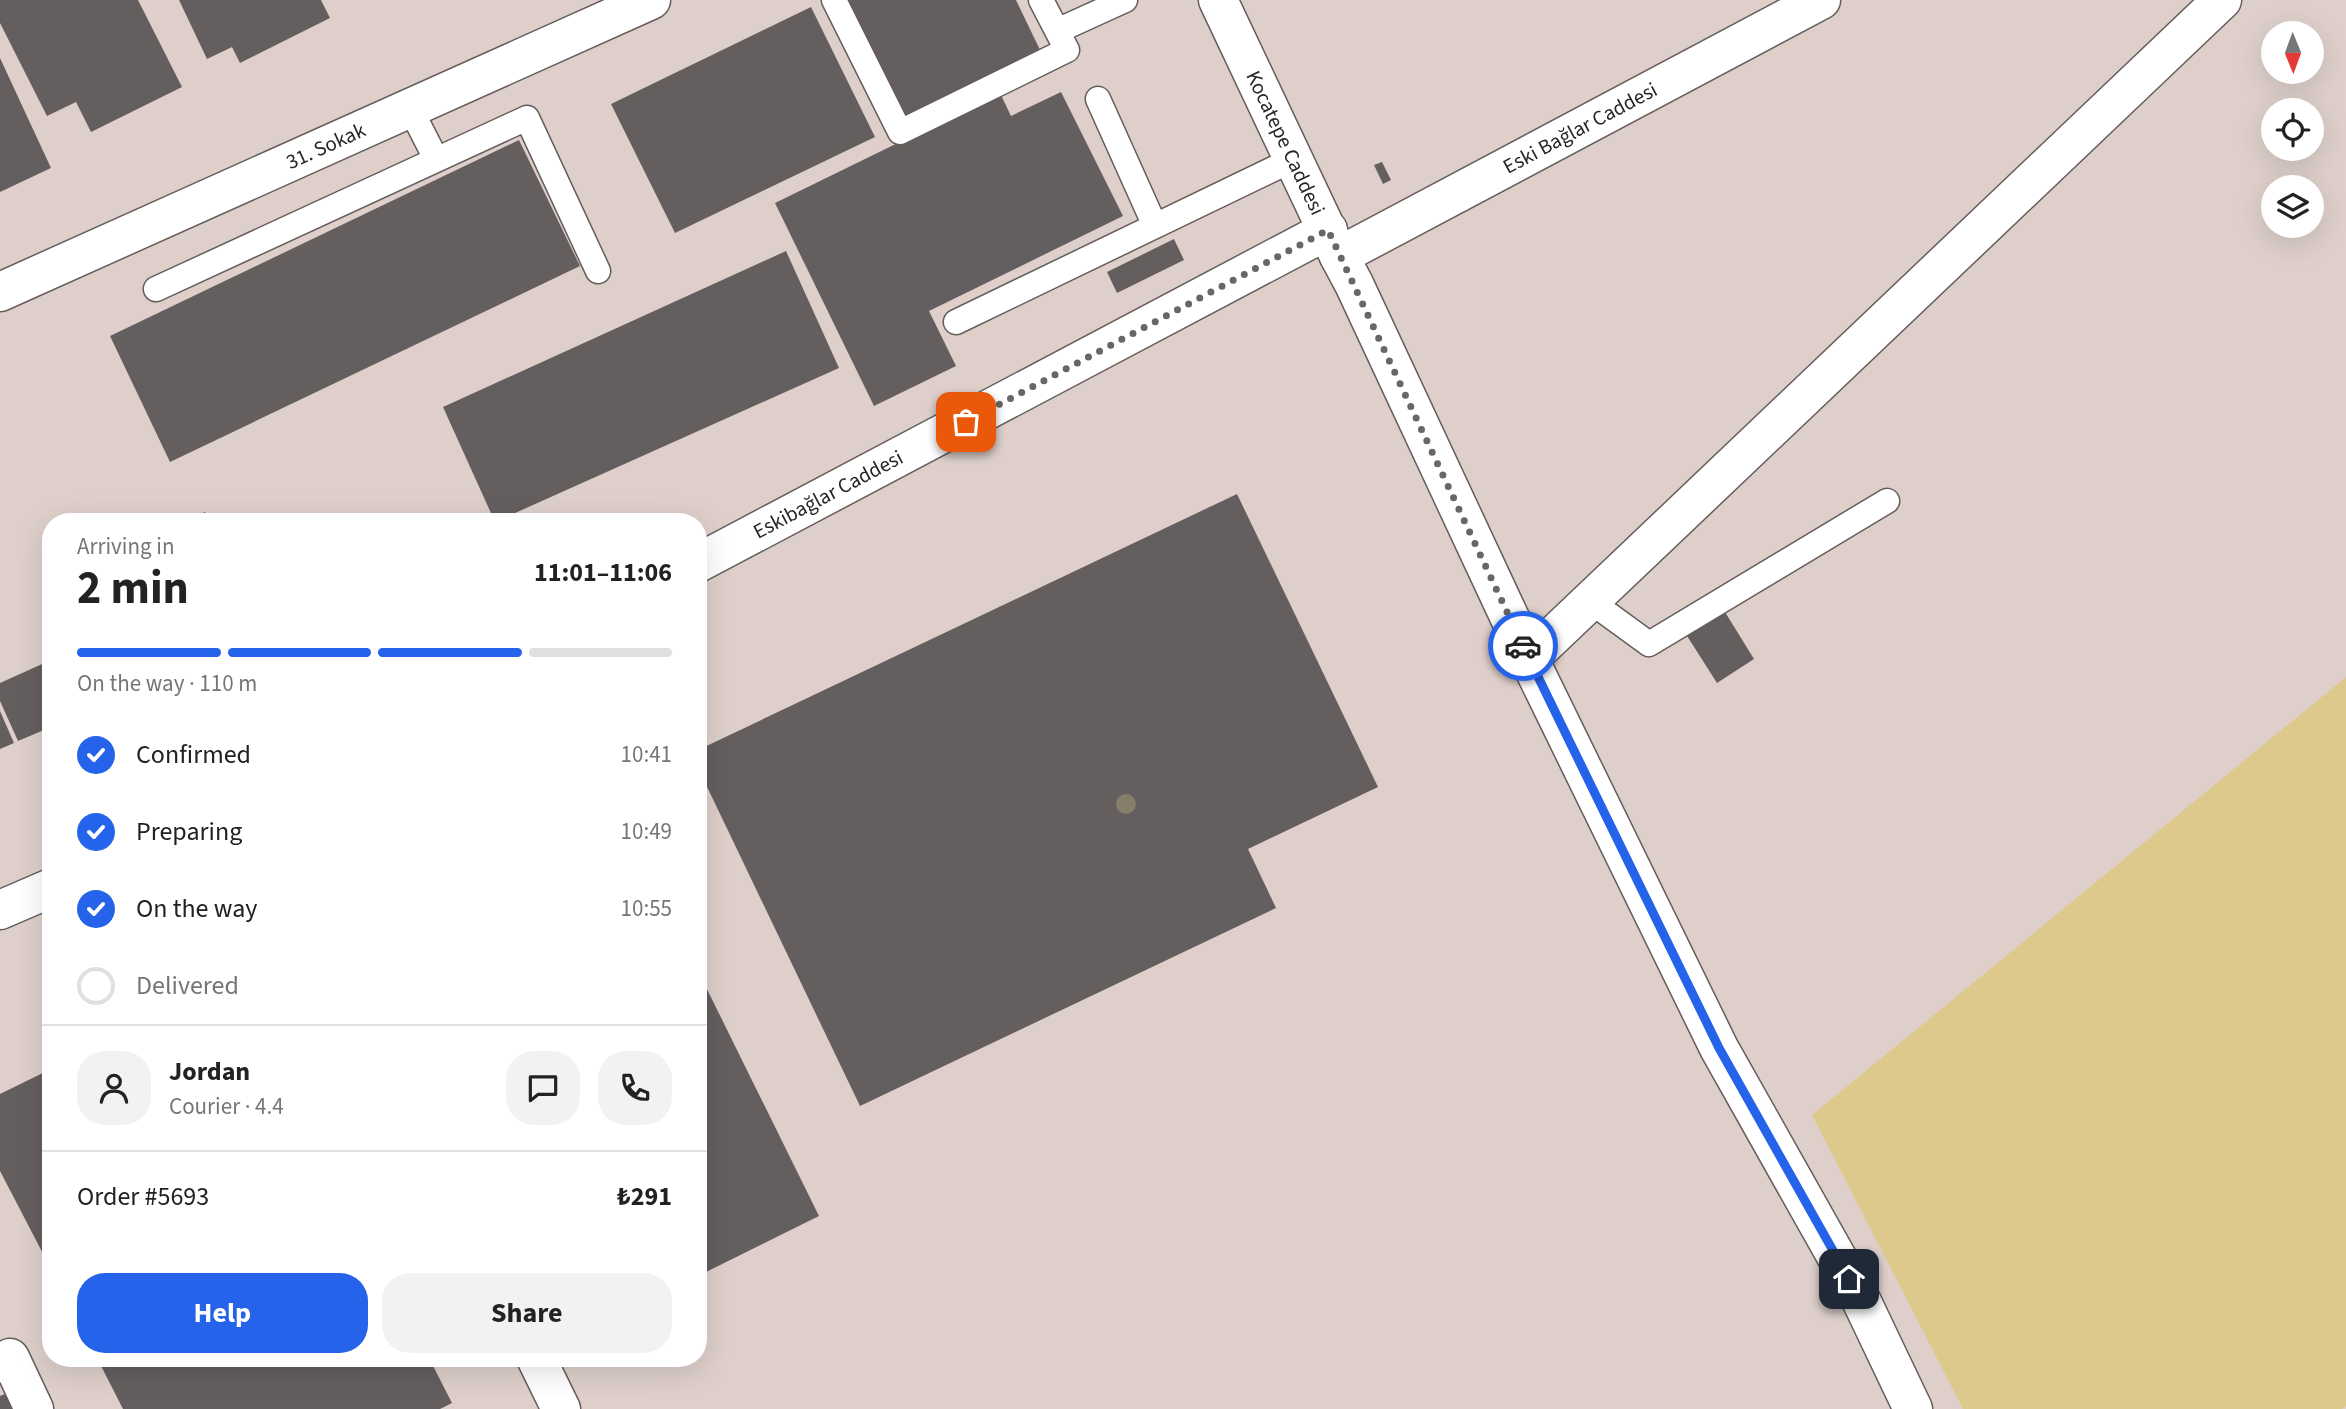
<!DOCTYPE html>
<meta charset="utf-8">
<style>
:root{--surface:#fff;--page:#f2f2f2;--text:#222;--muted:#767676;--line:#e0e0e0;--accent:#2563eb}
body{margin:0;font-family:"Source Sans 3",sans-serif;background:var(--page);color:var(--text);height:100vh;display:flex;flex-direction:column;font-size:26px;white-space:nowrap}
*{box-sizing:border-box;margin:0}
p{font-size:23px;color:var(--muted)}
.icon{flex:none;width:38px;height:38px;fill:none;stroke:currentColor;stroke-width:2;stroke-linecap:round;stroke-linejoin:round}
.map{position:relative;flex:1;overflow:hidden}
.side{position:absolute;left:42px;top:513px;width:665px;height:854px;display:flex;flex-direction:column;background:var(--surface);border-radius:28px;box-shadow:0 7px 28px #0002}
.side>*{flex:none}
.needle{width:46px;rotate:179deg}
.buttons{position:absolute;left:2261px;top:21px;display:grid;gap:14px}
.buttons a{display:grid;place-items:center;width:63px;height:63px;border-radius:50%;background:var(--surface);box-shadow:0 7px 28px #0002;font-size:35px}
.pin{position:absolute;display:grid;place-items:center;width:60px;height:60px;color:#fff;margin:-30px;border-radius:14px;box-shadow:0 4px 10px #0006}
.courier{position:absolute;display:grid;place-items:center;width:70px;height:70px;margin:-35px;border:5px solid #2563eb;border-radius:50%;background:#fff;color:#222;box-shadow:0 2px 9px #0007}
.overview em{font-style:normal;font-weight:700}
.overview div{display:flex;flex-direction:column-reverse}
.overview{display:flex;align-items:center;justify-content:space-between;height:119px;padding:0 35px}
h1{font-size:46px;font-weight:700;line-height:52px}
.bar{display:grid;grid-template-columns:repeat(4,1fr);gap:10px 7px;align-content:center;height:84px;padding:0 35px}
.bar i{height:9px;border-radius:5px;background:var(--line)}
.bar .on{background:var(--accent)}
.bar p{grid-column:span 4}
.line{display:flex;align-items:center;gap:18px;padding:0 35px;border-top:2px solid var(--line)}
.line div{flex:1}
.round{display:grid;place-items:center;flex:none;width:74px;height:74px;border-radius:28px;background:var(--page)}
ol{padding:0 35px;list-style:none}
li{display:flex;align-items:center;gap:21px;height:77px}
li p{margin-inline-start:auto}
li .icon{padding:7px;border-radius:50%;background:var(--accent);color:#fff;stroke-width:4}
li:last-child{color:var(--muted)}
li i{width:38px;height:38px;border:4px solid var(--line);border-radius:50%}
.button{display:flex;gap:14px;margin-top:auto;padding:14px 35px}
.button a{flex:1;height:80px;border-radius:28px;background:var(--accent);color:#fff;font-size:28px;font-weight:700;line-height:80px;text-align:center}
.button a+a{background:var(--page);color:var(--text)}
.map>svg:first-child{display:block}
</style>
<div class="map">
<svg width="2346" height="1409" viewBox="0 0 2346 1409">
<rect width="100%" height="100%" fill="#e6dedc"/>
<!-- built -->
<path fill="#decfca" fill-rule="evenodd" d="M0 0H2346V1409H0ZM2273 33H2312V72H2273ZM2273 110H2312V149H2273ZM2273 187H2312V226H2273ZM51 522H698V1358H51Z"/>
<!-- green -->
<path fill="#dec98d" d="M2346 677V1406L2342 1409H1963L1812 1115Z"/>
<!-- building -->
<path fill="#655e5f" d="M0 0H138L182 87 91 132 76 102 47 116 0 23Z
M179 0H321L330 18 240 63 232 47 207 59Z
M848 0H1016L1041 52 906 118Z
M811 7 875 137 675 233 611 104Z
M0 58 51 168 0 192Z
M1061 92 1123 216 929 311 956 366 874 406 775 203 1000 93 1011 116Z
M519 140 580 266 170 462 110 336Z
M1382 162 1391 180 1383 184 1374 165Z
M1174 239 1184 260 1117 293 1107 272Z
M786 251 839 368 495 522 443 407Z
M1237 494 1378 787 1248 849 1276 908 860 1106 698 768V750Z
M205 512 209 522H184Z
M1720 604 1754 659 1717 683 1682 628Z
M51 660V727L18 741 0 701V683Z
M0 711 14 743 0 749Z
M698 971 819 1216 698 1276Z
M51 1069V1269L0 1171V1094Z
M97 1358H429L452 1403 440 1409H123Z
M12 1391 21 1409H0V1396Z"/>
<g fill="none" stroke-linecap="round" stroke-linejoin="round">
<defs>
<path id="lane" d="M834 0 900 132 1067 50 1041 0
M1057 31 1125 0
M1098 99 1155 226
M410 108 436 159
M156 289 527 118 598 271
M956 322 1294 159
M1590 601 1649 644 1887 501"/>
<g id="street">
<path id="s1" d="M0 292 651 0"/>
<path d="M1529 659 2222 0"/>
<path d="M536 1358 561 1409"/>
<path d="M0 1363 10 1358 34 1409"/>
</g>
<g id="secondary">
<path id="s2" d="M1218 0 1339 256 1354 284 1529 659 1719 1048 1862 1302 1913 1409"/>
<path id="s3" d="M1339 256 1821 0"/>
<path id="s4" d="M698 563 1328 230"/>
<path d="M0 910 51 888"/>
</g>
</defs>
<!-- lane casing -->
<use href="#lane" stroke="#645d5b" stroke-width="27"/>
<!-- street casing -->
<use href="#street" stroke="#645d5b" stroke-width="41"/>
<!-- secondary casing -->
<use href="#secondary" stroke="#645d5b" stroke-width="41"/>
<!-- lane -->
<use href="#lane" stroke="#fff" stroke-width="24"/>
<!-- street -->
<use href="#street" stroke="#fff" stroke-width="38"/>
<!-- secondary -->
<use href="#secondary" stroke="#fff" stroke-width="38"/>
</g>
<!-- trees -->
<circle fill="#877e6a" cx="1126" cy="804" r="10"/>
<g fill="none" stroke-linecap="round" stroke-linejoin="round">
<!-- done -->
<path stroke="#6a6664" stroke-width="7" stroke-dasharray="0 12.6" d="M966 422 1328 230 1523 646"/>
<!-- route -->
<path stroke="#2563eb" stroke-width="9" d="M1523 646 1719 1048 1849 1279"/>
</g>
<g text-anchor="middle" dominant-baseline="central" stroke-width="7" stroke-linejoin="round" paint-order="stroke">
<!-- street labels -->
<g font-size="21" fill="#282524" stroke="#fff">
<text stroke="none"><textPath href="#s3" startOffset="273">Eski Bağlar Caddesi</textPath></text>
<text stroke="none"><textPath href="#s2" startOffset="158">Kocatepe Caddesi</textPath></text>
<text stroke="none"><textPath href="#s1" startOffset="357">31. Sokak</textPath></text>
<text stroke="none"><textPath href="#s4" startOffset="147">Eskibağlar Caddesi</textPath></text>
</g>
</g>
</svg>
<div class="buttons">
<a><svg class="needle" viewBox="-14 -14 28 28"><path d="M0-13l5 13h-10z" fill="#e53935"/><path d="M0 13l5-13h-10z" fill="#767676"/></svg></a>
<a><svg class="icon" aria-label="locate" viewBox="0 0 24 24"><circle cx="12" cy="12" r="6"/><path d="M12 2v4M12 18v4M2 12h4M18 12h4"/></svg></a>
<a><svg class="icon" aria-label="layers" viewBox="0 0 24 24"><path d="M12 4l9 5-9 5-9-5zM3 14l9 5 9-5"/></svg></a>
</div>
<div class="pin" style="left:966px;top:422px;background:#ea580c"><svg class="icon" aria-label="bag" viewBox="0 0 24 24"><path d="M5 8h14l-1 12H6zM9 8a3 3 0 0 1 6 0"/></svg></div>
<div class="pin" style="left:1849px;top:1279px;background:#1f2937"><svg class="icon" aria-label="home" viewBox="0 0 24 24"><path d="M3 11l9-7 9 7M6 9v11h12V9"/></svg></div>
<div class="courier" style="left:1523px;top:646px"><svg class="icon" aria-label="car" viewBox="0 0 24 24"><path d="M5 17H2v-5l4-1 3-4h7l3 4 3 1v5h-3M9 17h6M6 11h13"/><circle cx="7" cy="17" r="2"/><circle cx="17" cy="17" r="2"/></svg></div>
<section class="side">
<div class="overview"><div><h1>2 min</h1><p>Arriving in</p></div><em>11:01–11:06</em></div>
<div class="bar"><i class="on"></i><i class="on"></i><i class="on"></i><i></i><p>On the way · 110 m</p></div>
<ol>
<li><svg class="icon" aria-label="check" viewBox="0 0 24 24"><path d="M5 12l5 5 9-10"/></svg>Confirmed<p>10:41</p></li>
<li><svg class="icon" aria-label="check" viewBox="0 0 24 24"><path d="M5 12l5 5 9-10"/></svg>Preparing<p>10:49</p></li>
<li><svg class="icon" aria-label="check" viewBox="0 0 24 24"><path d="M5 12l5 5 9-10"/></svg>On the way<p>10:55</p></li>
<li><i></i>Delivered</li>
</ol>
<div class="line" style="height:126px"><a class="round"><svg class="icon" aria-label="person" viewBox="0 0 24 24"><circle cx="12" cy="8" r="4"/><path d="M4 21q1-7 8-7t8 7"/></svg></a><div><b>Jordan</b><p>Courier · 4.4</p></div><a class="round"><svg class="icon" aria-label="chat" viewBox="0 0 24 24"><path d="M4 5h16v11H9l-5 4z"/></svg></a><a class="round"><svg class="icon" aria-label="phone" viewBox="0 0 24 24"><path d="M5 4h4l2 5-3 2q2 4 5 5l2-3 5 2v4C11 20 4 13 5 4z"/></svg></a></div>
<div class="line" style="height:91px"><div>Order #5693</div><b>₺291</b></div>
<div class="button"><a>Help</a><a>Share</a></div>
</section>
</div>
